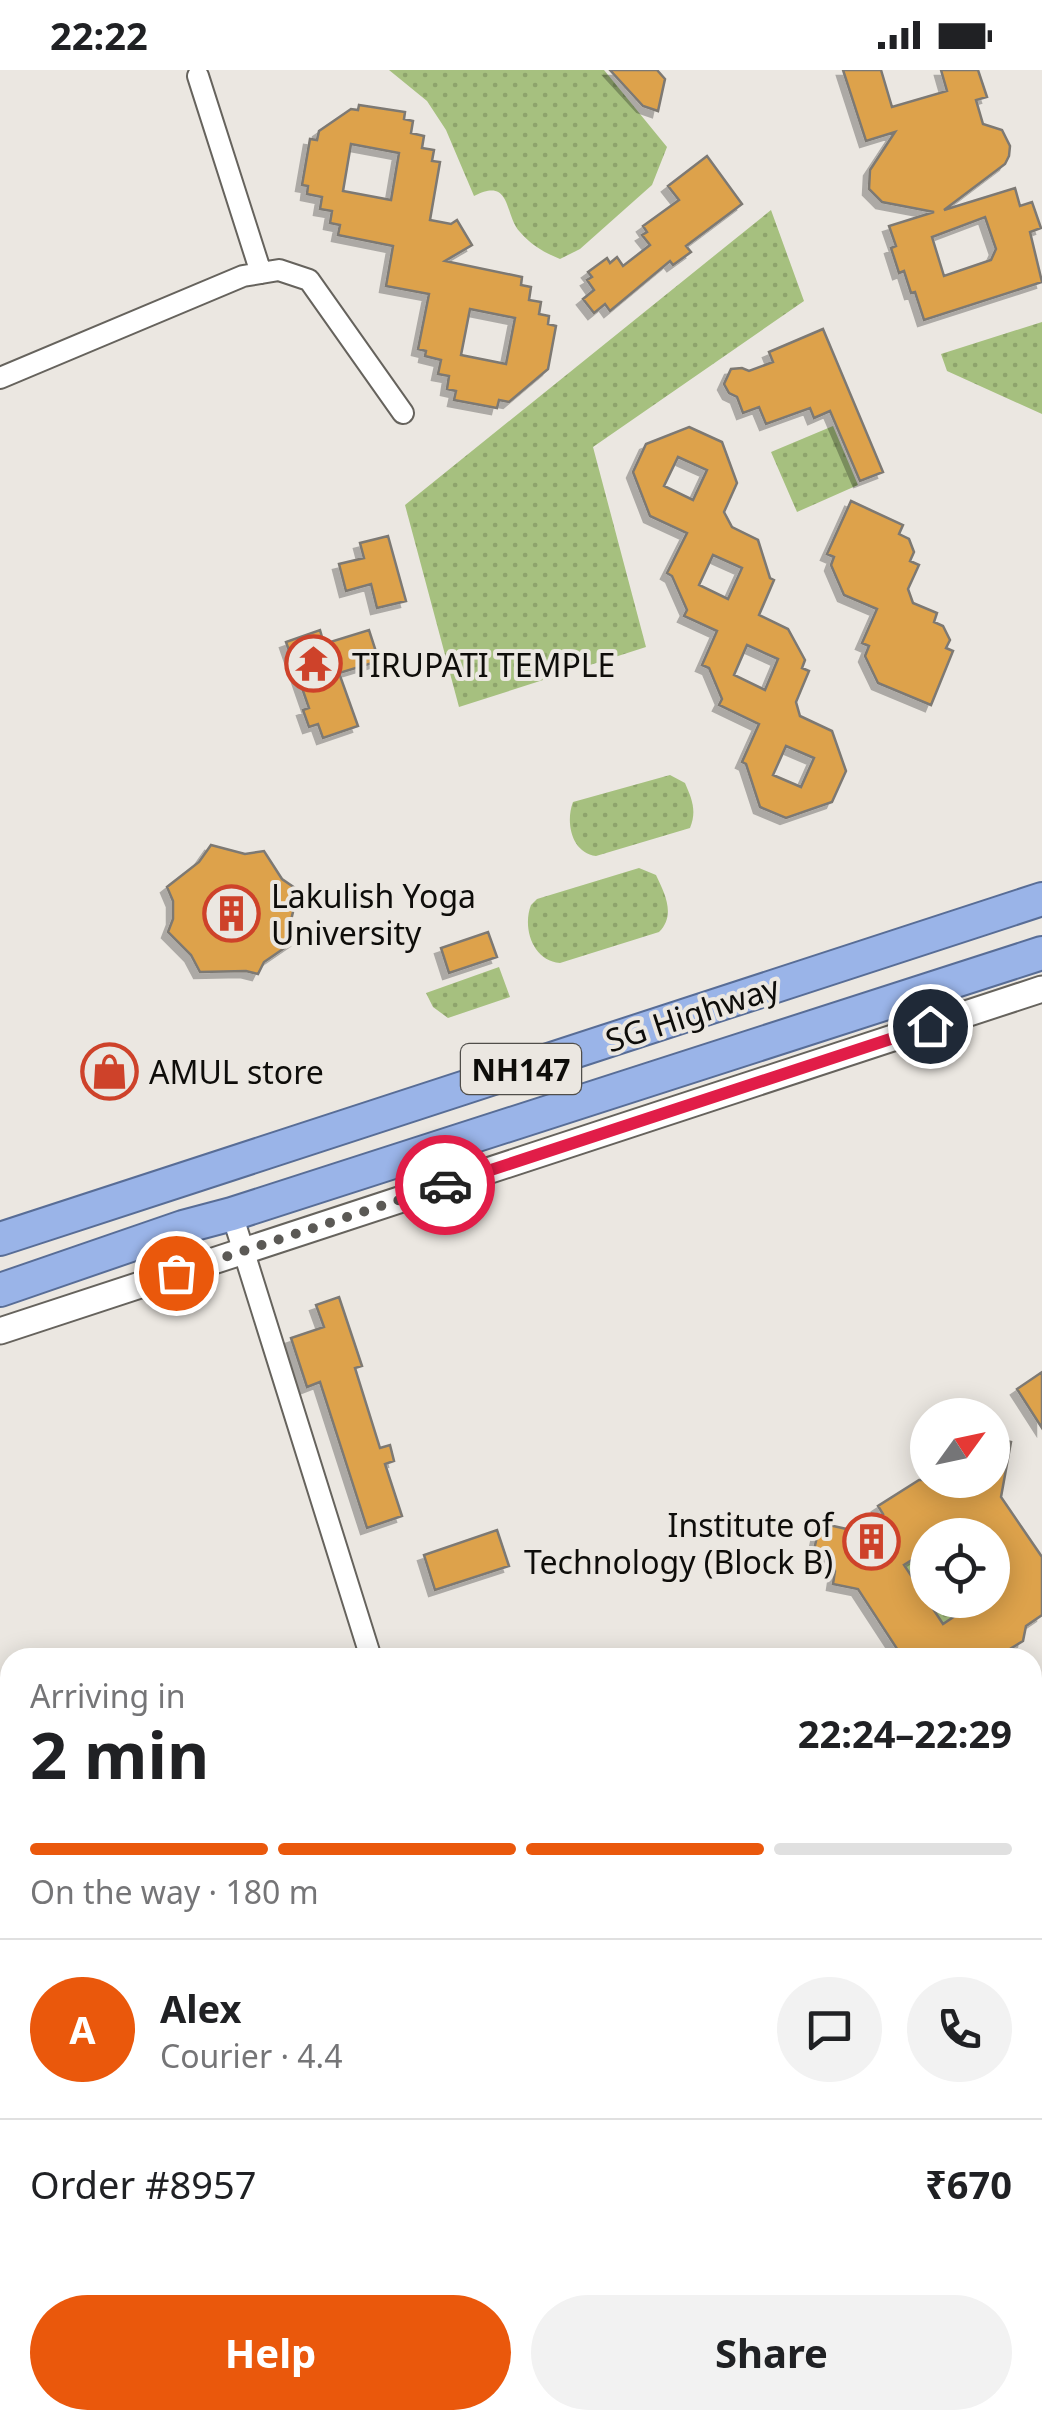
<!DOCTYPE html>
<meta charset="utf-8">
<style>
:root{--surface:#fff;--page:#f2f2f2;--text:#202124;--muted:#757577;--line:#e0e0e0;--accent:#ea580c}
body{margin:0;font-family:"Noto Sans",sans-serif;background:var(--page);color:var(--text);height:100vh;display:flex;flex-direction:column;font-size:38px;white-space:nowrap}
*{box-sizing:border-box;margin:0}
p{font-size:32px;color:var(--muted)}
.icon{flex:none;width:55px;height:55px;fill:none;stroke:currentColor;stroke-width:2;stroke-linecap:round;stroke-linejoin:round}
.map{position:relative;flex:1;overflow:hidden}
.sheet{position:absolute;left:0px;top:1578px;width:1042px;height:782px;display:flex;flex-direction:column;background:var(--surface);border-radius:30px 30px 0 0;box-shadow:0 5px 25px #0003}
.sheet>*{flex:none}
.needle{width:65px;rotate:57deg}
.fabs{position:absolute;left:910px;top:1328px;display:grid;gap:20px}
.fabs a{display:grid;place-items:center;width:100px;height:100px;border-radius:50%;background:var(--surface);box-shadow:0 5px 25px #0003;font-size:50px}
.pin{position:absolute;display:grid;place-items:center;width:85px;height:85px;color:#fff;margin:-42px;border:5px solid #fff;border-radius:50%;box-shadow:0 2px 10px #0007}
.courier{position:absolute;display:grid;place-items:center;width:100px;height:100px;margin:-50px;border:8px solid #e11d48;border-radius:50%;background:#fff;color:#222;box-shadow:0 2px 12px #0007}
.headline em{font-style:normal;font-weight:700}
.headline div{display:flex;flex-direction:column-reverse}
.headline{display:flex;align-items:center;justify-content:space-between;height:170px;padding:0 30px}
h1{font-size:65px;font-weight:700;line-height:75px}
.bar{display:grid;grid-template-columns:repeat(4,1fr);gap:15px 10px;align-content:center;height:120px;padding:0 30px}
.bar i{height:12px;border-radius:8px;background:var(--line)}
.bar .current{background:var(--accent)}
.bar p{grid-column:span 4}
.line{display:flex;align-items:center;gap:25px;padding:0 30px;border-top:2px solid var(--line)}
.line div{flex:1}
.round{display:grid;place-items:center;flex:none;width:105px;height:105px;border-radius:52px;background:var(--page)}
.action{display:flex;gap:20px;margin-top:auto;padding:20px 30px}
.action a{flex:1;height:115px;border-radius:60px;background:var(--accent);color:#fff;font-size:40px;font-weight:700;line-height:115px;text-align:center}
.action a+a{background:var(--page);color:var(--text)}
.status{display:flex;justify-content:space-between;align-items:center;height:70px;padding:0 50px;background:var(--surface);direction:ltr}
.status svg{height:28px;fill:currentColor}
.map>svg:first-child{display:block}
</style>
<div class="status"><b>22:22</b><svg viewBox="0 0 49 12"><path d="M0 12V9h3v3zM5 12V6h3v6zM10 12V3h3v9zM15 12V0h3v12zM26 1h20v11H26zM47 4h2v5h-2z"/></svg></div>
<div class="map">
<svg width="1042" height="2359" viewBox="0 0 1042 2359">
<defs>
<pattern id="grass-dots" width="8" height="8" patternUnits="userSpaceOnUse" patternTransform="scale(2.5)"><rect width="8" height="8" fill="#a6c07f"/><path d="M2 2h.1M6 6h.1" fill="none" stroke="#8ea46c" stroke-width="1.8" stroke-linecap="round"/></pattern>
<filter id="shadow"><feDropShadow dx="-6" dy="6" stdDeviation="0" flood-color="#0004"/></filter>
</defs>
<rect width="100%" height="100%" fill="#ebe7e1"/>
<!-- grass -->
<path fill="url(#grass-dots)" d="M389 0H604L667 77 652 115 580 179 560 189C545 183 531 175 520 162 504 145 512 106 474 126L446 60 427 31Z
M771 140 804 231 593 377 646 577 459 637 405 435Z
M1042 252V344L947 301 941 284Z
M833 356 858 415 797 442 771 382Z
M670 705 685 713C692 729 697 741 690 758L596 786C572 783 565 753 573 732Z
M639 798 656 805C665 824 676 845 659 862L560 893C533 891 522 858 531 835L537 829Z
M499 897 510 927 448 948 433 937 426 923Z
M927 1480 928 1530H979L943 1554 904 1495Z"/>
<!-- building -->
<path fill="#dda24c" stroke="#7d7973" stroke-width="2.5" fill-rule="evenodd" filter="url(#shadow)" d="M610 0H657L665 9 658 41 643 36Z
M843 0H881L892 37 947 21 941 0H978L987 27 976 30 983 54 1002 60 1010 76 1009 86 1005 94 944 140 1015 118 1020 136 1032 132 1041 158 1030 162 1042 212 924 250 915 222 911 223 904 201 899 203 891 178 896 176 889 156 934 142 882 132 869 119 870 100 895 62 866 71ZM985 147 996 179 991 190 944 206 932 167Z
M359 35 405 42 404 49 413 51 411 63 424 66 422 78 434 80 432 91 440 92 430 150 451 154 457 150 472 175 445 191 522 207 521 215 531 217 529 230 541 232 539 244 549 246 548 254 556 256 548 299 509 332 499 330 497 338 454 330 456 321 447 319 449 306 438 304 441 290 425 286 426 281 418 279 429 224 386 216 393 176 338 165 340 155 330 153 332 141 320 139 322 127 307 124 308 116 302 115 310 69 317 70 319 61 351 39 358 40ZM351 74 399 83 391 130 343 121ZM470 239 515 248 506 294 461 285Z
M707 86 742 134 686 176 691 182 673 195 670 191 610 241 605 234 594 243 583 229 594 220 587 210 592 207 588 202 607 188 610 193 617 187 623 196 650 175 642 165 647 162 643 156 679 130 668 116Z
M823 259 883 402 860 411 830 341 814 348 810 338 766 354 759 337 743 343 737 327 729 323 724 314 731 299 742 298 749 301 773 292 769 282Z
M689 357 722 372 737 413 724 442 732 457 758 470 770 508 774 510 759 545 788 559 805 590 802 598 809 601 796 632 800 646 832 661 846 701 832 732 786 748 760 737 746 694 742 692 759 654 719 635 722 629 709 598 702 595 717 561 684 546 687 540 672 506 667 503 687 463 650 446 633 402 646 374ZM678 387 707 400 693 430 664 416ZM713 485 742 498 728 529 699 515ZM747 575 778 589 765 620 734 605ZM786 676 814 688 801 717 773 705Z
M851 431 903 455 899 464 909 469 914 482 910 491 919 495 908 519 913 533 937 543 934 552 943 556 950 570 946 578 953 581 931 635 878 613 865 586 869 576 862 573 877 539 844 525 831 495 834 487 827 484Z
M388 466 406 531 377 538 371 514 346 521 339 494 364 488 360 473Z
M320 560 324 574 369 560 379 591 339 603 358 656 323 668 318 654 309 657 303 640 309 638 286 572Z
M211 775 245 784 264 781 282 809 298 820 290 855 296 870 264 892 258 904 246 901 200 902 191 885 168 862 173 849V831L167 817 199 792Z
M488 862 497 887 449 903 441 878Z
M339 1227 362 1296 355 1298 380 1378 390 1375 394 1391 385 1394 402 1446 367 1458 320 1312 307 1317 291 1268 324 1257 316 1235Z
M1042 1302V1358L1017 1319Z
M992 1368 1011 1372 1001 1427 1042 1487V1545L1026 1556 1023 1571 1010 1579 1015 1588H903L858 1519 833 1514 835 1501 826 1486 814 1480 820 1453 887 1468 875 1449 883 1444 878 1436 919 1410H934L938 1416 947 1410H992ZM962 1458 966 1465H992V1505L1000 1516 992 1521V1530H979L943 1554 904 1495 928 1480V1465H951Z
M497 1460 509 1496 435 1520 424 1485Z"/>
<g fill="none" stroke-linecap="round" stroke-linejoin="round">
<defs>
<path id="minor" d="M198 6 261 203
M0 308 243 206 279 200 309 210 403 343
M232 1144 371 1588
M620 2350 623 2359"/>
<path id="tertiary" d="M0 1261 1042 919"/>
<path id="trunk" d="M0 1169 1042 829
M0 1220 183 1157 232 1144 1042 883"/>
</defs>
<!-- minor casing -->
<use href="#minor" stroke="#66635d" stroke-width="24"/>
<!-- tertiary casing -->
<use href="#tertiary" stroke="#66635d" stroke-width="29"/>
<!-- trunk casing -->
<use href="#trunk" stroke="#586d96" stroke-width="36"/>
<!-- minor -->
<use href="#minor" stroke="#fff" stroke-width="20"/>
<!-- tertiary -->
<use href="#tertiary" stroke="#fff" stroke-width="25"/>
<!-- trunk -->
<use href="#trunk" stroke="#9ab4e8" stroke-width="32"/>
</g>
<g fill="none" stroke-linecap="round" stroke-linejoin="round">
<!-- done -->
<path stroke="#5b5955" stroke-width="10" stroke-dasharray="0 18" d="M176 1203 445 1115"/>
<!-- route -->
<path stroke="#e11d48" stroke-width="12" d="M445 1115 930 956"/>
</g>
<!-- icons -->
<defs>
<symbol id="temple-ring" viewBox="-11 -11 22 22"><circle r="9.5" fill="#ebe7e1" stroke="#ce422a" stroke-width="1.5"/><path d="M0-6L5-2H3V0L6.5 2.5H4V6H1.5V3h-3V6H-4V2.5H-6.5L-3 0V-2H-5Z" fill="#ce422a"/></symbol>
<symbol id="building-ring" viewBox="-11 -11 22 22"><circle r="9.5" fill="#ebe7e1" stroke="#ce422a" stroke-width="1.5"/><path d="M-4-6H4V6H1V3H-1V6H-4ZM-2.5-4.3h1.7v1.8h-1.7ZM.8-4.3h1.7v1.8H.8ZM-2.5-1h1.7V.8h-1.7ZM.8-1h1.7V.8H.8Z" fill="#ce422a"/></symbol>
<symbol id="shop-ring" viewBox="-11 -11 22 22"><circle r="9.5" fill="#ebe7e1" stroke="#ce422a" stroke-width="1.5"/><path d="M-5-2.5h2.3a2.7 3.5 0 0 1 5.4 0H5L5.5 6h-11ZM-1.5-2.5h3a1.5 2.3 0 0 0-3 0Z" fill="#ce422a"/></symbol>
</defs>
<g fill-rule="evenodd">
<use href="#temple-ring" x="282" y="562" width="63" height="63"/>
<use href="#building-ring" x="200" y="812" width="63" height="63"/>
<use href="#shop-ring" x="78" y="970" width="63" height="63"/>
<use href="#building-ring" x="840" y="1440" width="63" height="63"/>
</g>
<g text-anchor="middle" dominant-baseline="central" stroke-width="8" stroke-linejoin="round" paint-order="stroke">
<!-- shield labels -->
<rect fill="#ebe7e1" stroke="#504e4a" stroke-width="2.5" x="461" y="974" width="120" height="50" rx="8"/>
<g font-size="30" font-weight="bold" fill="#0e0d0a">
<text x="521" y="999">NH147</text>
</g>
<!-- poi labels -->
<g font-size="32" fill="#0e0d0a" stroke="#ebe7e1" text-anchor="start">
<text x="352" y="594">TIRUPATI TEMPLE</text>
<text x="271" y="825">Lakulish Yoga<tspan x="271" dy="37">University</tspan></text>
<text x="149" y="1001">AMUL store</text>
<text x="833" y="1454" text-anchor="end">Institute of<tspan x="833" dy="37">Technology (Block B)</tspan></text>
</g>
<!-- street labels -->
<g font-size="32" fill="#0e0d0a" stroke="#ebe7e1">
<text transform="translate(692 943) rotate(-18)">SG Highway</text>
</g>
</g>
</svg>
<div class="fabs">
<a><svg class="needle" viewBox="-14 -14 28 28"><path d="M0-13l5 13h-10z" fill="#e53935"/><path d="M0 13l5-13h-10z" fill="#757577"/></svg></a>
<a><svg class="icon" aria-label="locate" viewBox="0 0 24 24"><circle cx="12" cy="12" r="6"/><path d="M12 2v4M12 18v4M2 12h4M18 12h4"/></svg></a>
</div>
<div class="pin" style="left:176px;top:1203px;background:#ea580c"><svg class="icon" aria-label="bag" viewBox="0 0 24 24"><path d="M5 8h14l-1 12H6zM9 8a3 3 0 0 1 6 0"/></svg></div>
<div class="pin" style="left:930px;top:956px;background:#1f2937"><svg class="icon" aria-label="home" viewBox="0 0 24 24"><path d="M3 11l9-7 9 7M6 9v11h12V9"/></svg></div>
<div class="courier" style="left:445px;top:1115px"><svg class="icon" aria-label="car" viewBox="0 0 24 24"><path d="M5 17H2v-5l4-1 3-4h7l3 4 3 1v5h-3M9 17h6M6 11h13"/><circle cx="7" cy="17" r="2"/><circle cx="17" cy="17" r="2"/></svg></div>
<section class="sheet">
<div class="headline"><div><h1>2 min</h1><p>Arriving in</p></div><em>22:24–22:29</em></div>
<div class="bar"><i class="current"></i><i class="current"></i><i class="current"></i><i></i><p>On the way · 180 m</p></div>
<div class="line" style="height:180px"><b class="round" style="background:var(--accent);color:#fff">A</b><div><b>Alex</b><p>Courier · 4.4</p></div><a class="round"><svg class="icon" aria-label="chat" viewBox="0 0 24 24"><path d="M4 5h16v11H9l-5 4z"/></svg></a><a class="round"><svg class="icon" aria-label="phone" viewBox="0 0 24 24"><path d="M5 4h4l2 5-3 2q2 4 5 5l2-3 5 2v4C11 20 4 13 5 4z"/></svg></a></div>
<div class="line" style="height:130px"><div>Order #8957</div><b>₹670</b></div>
<div class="action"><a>Help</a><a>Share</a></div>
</section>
</div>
